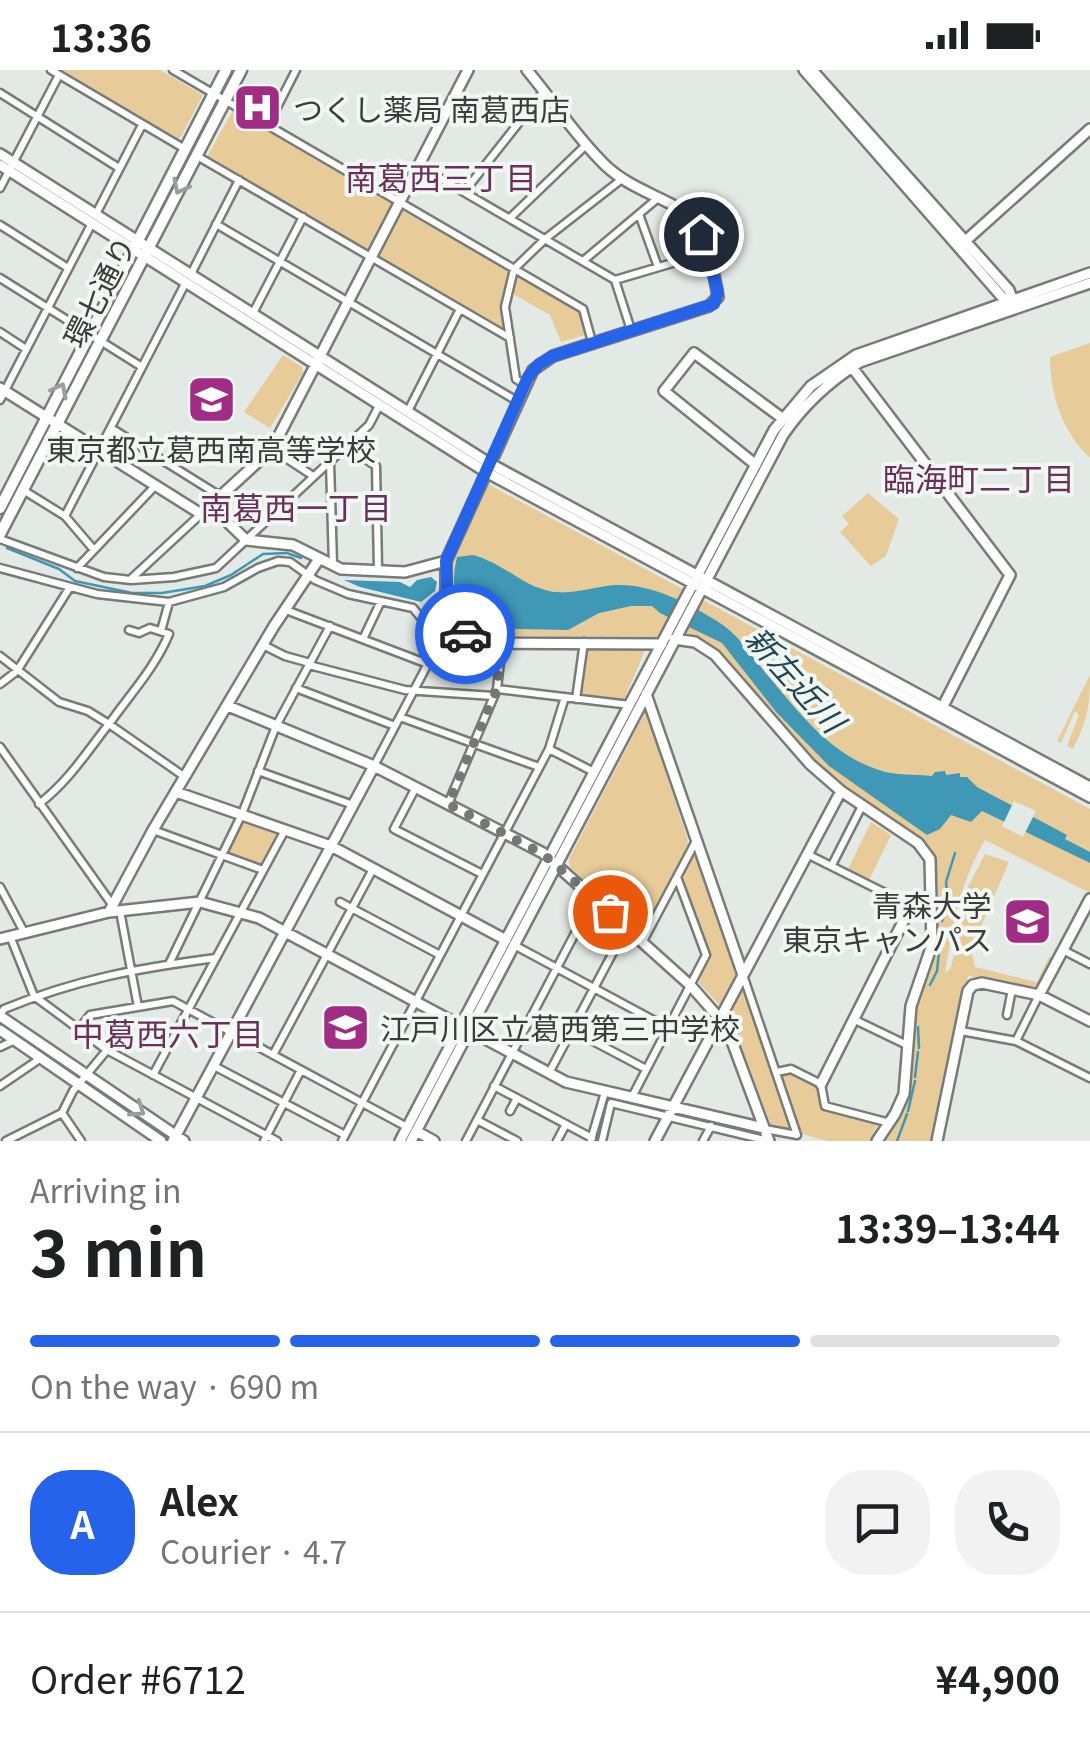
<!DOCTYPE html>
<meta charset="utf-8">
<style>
:root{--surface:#fff;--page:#f2f2f2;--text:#202124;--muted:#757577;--line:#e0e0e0;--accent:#2563eb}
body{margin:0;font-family:Georgia,"Noto Sans JP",serif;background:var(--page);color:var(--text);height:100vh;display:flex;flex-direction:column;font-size:38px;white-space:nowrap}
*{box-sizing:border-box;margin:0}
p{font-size:32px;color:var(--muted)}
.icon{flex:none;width:55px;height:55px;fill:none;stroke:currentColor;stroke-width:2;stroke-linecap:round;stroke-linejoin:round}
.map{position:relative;height:1071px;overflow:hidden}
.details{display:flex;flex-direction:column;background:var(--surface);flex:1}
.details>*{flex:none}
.pin{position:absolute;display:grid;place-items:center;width:85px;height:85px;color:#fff;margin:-42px;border:5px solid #fff;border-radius:50%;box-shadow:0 2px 10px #0007}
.courier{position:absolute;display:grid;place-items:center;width:100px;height:100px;margin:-50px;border:8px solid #2563eb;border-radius:50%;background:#fff;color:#222;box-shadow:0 2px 12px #0007}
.summary em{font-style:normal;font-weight:700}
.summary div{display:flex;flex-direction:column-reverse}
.summary{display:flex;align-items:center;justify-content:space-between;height:170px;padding:0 30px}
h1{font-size:65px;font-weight:700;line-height:75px}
.bar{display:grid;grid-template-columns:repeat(4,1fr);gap:15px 10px;align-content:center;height:120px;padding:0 30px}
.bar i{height:12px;border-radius:8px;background:var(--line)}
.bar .active{background:var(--accent)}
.bar p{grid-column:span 4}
.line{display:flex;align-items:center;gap:25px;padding:0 30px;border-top:2px solid var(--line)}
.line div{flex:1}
.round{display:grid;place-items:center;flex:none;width:105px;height:105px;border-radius:40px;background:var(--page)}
.status{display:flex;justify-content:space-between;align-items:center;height:70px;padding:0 50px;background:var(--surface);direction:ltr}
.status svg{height:28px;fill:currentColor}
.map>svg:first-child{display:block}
</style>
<div class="status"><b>13:36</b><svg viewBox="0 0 49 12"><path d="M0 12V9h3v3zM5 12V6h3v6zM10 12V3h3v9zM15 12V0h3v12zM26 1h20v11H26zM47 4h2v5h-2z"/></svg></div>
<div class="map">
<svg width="1090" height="1071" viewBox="0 0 1090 1071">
<rect width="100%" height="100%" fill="#e3e9e5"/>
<!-- green -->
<path fill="#e7cc99" d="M59 0H160L203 25 180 68 176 69Z
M233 40 393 134 371 180 366 181 209 89 208 85Z
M402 140 579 242 585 265 561 272 550 245 506 220 502 237 505 259 379 186Z
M1090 273V388C1062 361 1050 325 1050 287Z
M283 285 302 297 303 303 270 358 244 342Z
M488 414 1090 739V823L985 770C960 812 953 855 945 903L951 898 967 819 985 784 1009 792 971 879 975 897 1037 912 1049 887 1052 888 1035 917 968 906 934 1071H883C916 1027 908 996 915 945 918 922 932 902 936 879 941 855 939 800 931 778L843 716 813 691 708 574 661 561 658 567 471 565C465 558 455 550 452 541 436 499 471 451 488 414Z
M868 423 899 449 886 486 871 496 840 462 849 454 842 446Z
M588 580H645L624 630 580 626Z
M1090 605C1090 639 1086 653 1073 679L1067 676 1079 645 1075 641 1061 673 1057 671Z
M646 641 690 777 646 863H643L570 797 569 789Z
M244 748 280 761 262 797 227 784Z
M871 752 891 765 868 812 847 801Z
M694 778 777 1004 790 1001 820 1017 824 1038 879 1052 869 1071H827L771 1055 728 944 699 913 708 885 681 804Z"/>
<!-- water -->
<path fill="#3e98b6" d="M473 485C503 493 523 516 549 521 572 526 594 516 617 515 652 514 688 533 717 551 737 563 750 584 764 601 797 640 829 684 879 700 896 706 915 704 932 706L935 702 945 701 946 705 960 703V707H967L977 717 1067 765 1065 769 1090 782V793L982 741 971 752 951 745 940 759 927 765 829 696 777 643 722 573 660 543 652 536H631L599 543 568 560 473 558C452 541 451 514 457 487Z
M431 507 437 512 435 521 421 532 360 517 344 510 400 512 410 517 417 510Z"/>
<!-- pier -->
<path fill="#e3e9e5" d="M1014 731 1036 741 1023 767 1002 756Z"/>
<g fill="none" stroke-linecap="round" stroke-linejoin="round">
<!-- stream -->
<path stroke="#3e98b6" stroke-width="2.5" d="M7 478 59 499 75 511 132 523H162L205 516 231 505 263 484 287 483 301 488
M942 851 948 834 946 812 955 783
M930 915 937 901 939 882
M918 957 919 978
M915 1007 918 982
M908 1041 915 1011
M897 1071 907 1044"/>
<defs>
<path id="street" d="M51 0 185 79
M173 0 583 239 592 272
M0 23 119 98
M268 55 296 0
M197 86 510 268
M419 96 615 210 631 260
M0 118 59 5
M464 122 544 21
M96 144 142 55
M639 144 658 197
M510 148 586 75
M216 154 517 331
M0 155 68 198
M583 191 658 128
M191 204 239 110
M0 208 142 297
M615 210 706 183
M253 243 303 147
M0 262 26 279
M525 315 516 309 505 237 514 199 545 169 622 109
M0 330 92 153
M408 341 460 239
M111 358 220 426
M346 376 376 396 378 500
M272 379 313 406
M330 392 333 495
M23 420 65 446 94 480
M65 446 186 212
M0 469 104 507 131 510 174 507 216 498 369 355 380 334
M0 498 97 524 169 532 224 517 258 498 278 491 290 492 315 510 348 524 413 538 432 561 453 572 476 573
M77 498 155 416
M132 508 201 444
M286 540 428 594
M161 561 169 532
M363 569 381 531
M263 575 285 586 310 593
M0 586 59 632 88 641 109 654 185 707
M309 595 405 620 493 626
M0 614 17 601 70 517
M296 618 395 656
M497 619 630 635
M576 629 584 572
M400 647 539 697
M0 677 111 833
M549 679 594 702
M374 696 442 567
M258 701 353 735
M416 717 394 759 482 804
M39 734C70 710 88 680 112 650 133 621 155 597 169 564L150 558 139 563 129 560
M448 734 497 619 502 573
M153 760 263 800
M807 784 931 846
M832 795 862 736
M0 817 24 862
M340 832 440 885
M120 841 138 937
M10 866 34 926 107 980 277 1071
M643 871 696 771
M514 875 668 958
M1063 880 1090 894
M169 894 242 744 276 656 330 556
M743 905 797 1065 765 1059
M0 945 4 939C77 909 139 898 216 888
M1007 945 1012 919
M853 949 907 975
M79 959 90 945 173 931 407 1057
M572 960 646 999
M961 961 1016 971 1090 1008
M1016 971 1039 925
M0 977 15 970
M273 985 373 799
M214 996 345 1065
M777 1002 791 999 821 1014 825 1036 890 1053
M549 1003 627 856
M153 1005 285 760
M0 1016 41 988
M494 1016 592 1068
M632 1027 706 885 677 807
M510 1041 517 1028
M62 1043 81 1071
M477 1050 517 1071
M591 1070 605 1022
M6 1071 62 1043 73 1021 107 980
M264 1071 301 1000
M342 1071 549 679 565 627
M466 1071 593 829
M557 1071 566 1054
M602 1071 611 1033 769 1071
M703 1071 711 1056"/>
<path id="secondary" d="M527 0C553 31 576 67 605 95 625 114 648 122 671 134 703 151 713 194 718 227L709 236 553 286 533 300 446 491V530L450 545 471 570 485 573 662 574
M804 0 1009 235
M812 0 1009 220 1013 231
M0 84 489 393 1090 717
M0 95 486 402 1090 727
M962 174 1090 59
M851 296 1010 505 939 644
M0 318 201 444 272 379 468 0
M756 395 664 321 694 283 782 348
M211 436 246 470 293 475 341 499 405 502 446 491
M674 569 695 572 715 585 810 694 841 721 918 773 930 789 932 875 911 936 904 1024 895 1044 877 1071
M646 624 743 905
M228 636 374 696 543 783 691 916 720 949 733 974 769 1071
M176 722 331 776 506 870
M109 842 153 760 274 556 319 489
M0 869 109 842 200 832 259 848 566 1012 764 1058
M1039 925 1090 829
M0 946 184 1071
M0 960 161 1071
M821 1014 911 836
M416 1061 434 1071
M173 1071 374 696
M400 1071 774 360 811 316 856 285 1090 203
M411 1071 783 365C804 334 828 312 860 292L1090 213
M655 1071 841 721
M937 1071 968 921 973 915 982 913 1039 925 1090 951"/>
<path id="primary" d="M0 438 226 0
M0 464 241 0"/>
</defs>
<!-- street casing -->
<use href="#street" stroke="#777c78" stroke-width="11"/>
<!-- secondary casing -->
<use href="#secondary" stroke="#777c78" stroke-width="14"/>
<!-- primary casing -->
<use href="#primary" stroke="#777c78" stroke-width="15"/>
<!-- street -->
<use href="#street" stroke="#fff" stroke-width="6"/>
<!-- secondary -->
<use href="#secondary" stroke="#fff" stroke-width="9"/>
<!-- primary -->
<use href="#primary" stroke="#fff" stroke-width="10"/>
</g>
<!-- one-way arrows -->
<defs><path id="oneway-chevron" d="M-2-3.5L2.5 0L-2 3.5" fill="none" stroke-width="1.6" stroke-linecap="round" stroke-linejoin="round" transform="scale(2.5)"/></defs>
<g stroke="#9c9e9d">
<use href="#oneway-chevron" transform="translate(180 117) rotate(117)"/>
<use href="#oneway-chevron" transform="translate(60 320) rotate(-63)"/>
<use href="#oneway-chevron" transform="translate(138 1040) rotate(34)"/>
</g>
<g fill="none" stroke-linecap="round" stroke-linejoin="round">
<!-- done -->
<path stroke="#757976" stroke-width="10" stroke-dasharray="0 18" d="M465 564 485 573H502L497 619 448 734 543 784 610 842"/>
<!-- route -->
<path stroke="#2563eb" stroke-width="12" d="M465 564 448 538 446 491 528 307 539 294 553 286 714 234 718 222 701 164"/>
</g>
<!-- icons -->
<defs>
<symbol id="hospital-square" viewBox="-11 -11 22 22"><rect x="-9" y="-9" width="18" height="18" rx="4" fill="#a12c86" stroke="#f1f7f2"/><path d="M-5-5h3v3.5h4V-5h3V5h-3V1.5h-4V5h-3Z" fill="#fff"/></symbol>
<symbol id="school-square" viewBox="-11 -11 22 22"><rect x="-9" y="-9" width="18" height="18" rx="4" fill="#a12c86" stroke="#f1f7f2"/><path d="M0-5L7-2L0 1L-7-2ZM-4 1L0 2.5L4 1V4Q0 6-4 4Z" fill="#fff"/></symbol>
<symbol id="university-square" viewBox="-11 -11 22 22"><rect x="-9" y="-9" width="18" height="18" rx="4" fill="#a12c86" stroke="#f1f7f2"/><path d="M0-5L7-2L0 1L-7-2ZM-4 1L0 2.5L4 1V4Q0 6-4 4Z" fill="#fff"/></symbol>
</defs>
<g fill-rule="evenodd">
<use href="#hospital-square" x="230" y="10" width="55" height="55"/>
<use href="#school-square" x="184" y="302" width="55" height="55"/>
<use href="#university-square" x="1000" y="824" width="55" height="55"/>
<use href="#school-square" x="318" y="930" width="55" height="55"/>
</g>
<g text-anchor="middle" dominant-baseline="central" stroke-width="8" stroke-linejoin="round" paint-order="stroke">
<!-- poi labels -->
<g font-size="30" fill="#3a3d3b" stroke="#f1f7f2" text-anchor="start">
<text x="293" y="38">つくし薬局 南葛西店</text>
<text x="211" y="378" text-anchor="middle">東京都立葛西南高等学校</text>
<text x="992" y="834" text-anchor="end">青森大学<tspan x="992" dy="34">東京キャンパス</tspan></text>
<text x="380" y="957">江戸川区立葛西第三中学校</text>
</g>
<!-- street labels -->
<g font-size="30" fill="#3a3d3b" stroke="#f1f7f2">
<text transform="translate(98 221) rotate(-63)">環七通り</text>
</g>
<!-- neighbourhood labels -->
<g font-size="32" fill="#6a305a" stroke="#f1f7f2">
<text x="441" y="106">南葛西三丁目</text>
<text x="979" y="407">臨海町二丁目</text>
<text x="296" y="436">南葛西一丁目</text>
<text x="168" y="962">中葛西六丁目</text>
</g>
<!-- water labels -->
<g font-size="32" font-style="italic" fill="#1f4754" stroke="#f1f7f2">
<text transform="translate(797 608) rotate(48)">新左近川</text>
</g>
</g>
</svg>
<div class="pin" style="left:610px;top:842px;background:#ea580c"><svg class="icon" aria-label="bag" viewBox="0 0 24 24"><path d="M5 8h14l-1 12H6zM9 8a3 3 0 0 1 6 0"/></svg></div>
<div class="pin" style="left:701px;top:164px;background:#1f2937"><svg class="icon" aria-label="home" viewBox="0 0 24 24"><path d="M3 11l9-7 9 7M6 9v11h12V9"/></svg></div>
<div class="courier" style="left:465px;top:564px"><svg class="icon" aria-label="car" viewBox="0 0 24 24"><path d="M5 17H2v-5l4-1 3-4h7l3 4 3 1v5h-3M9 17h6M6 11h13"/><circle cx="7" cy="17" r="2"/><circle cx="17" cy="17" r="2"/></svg></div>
</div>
<section class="details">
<div class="summary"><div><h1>3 min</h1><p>Arriving in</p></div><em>13:39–13:44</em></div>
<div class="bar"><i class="active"></i><i class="active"></i><i class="active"></i><i></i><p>On the way · 690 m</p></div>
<div class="line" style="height:180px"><b class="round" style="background:var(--accent);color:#fff">A</b><div><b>Alex</b><p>Courier · 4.7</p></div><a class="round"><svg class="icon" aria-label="chat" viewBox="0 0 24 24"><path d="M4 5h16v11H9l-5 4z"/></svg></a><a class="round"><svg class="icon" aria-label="phone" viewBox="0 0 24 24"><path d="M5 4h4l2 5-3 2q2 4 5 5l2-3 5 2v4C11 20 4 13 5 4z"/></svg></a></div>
<div class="line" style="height:130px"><div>Order #6712</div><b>¥4,900</b></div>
</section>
